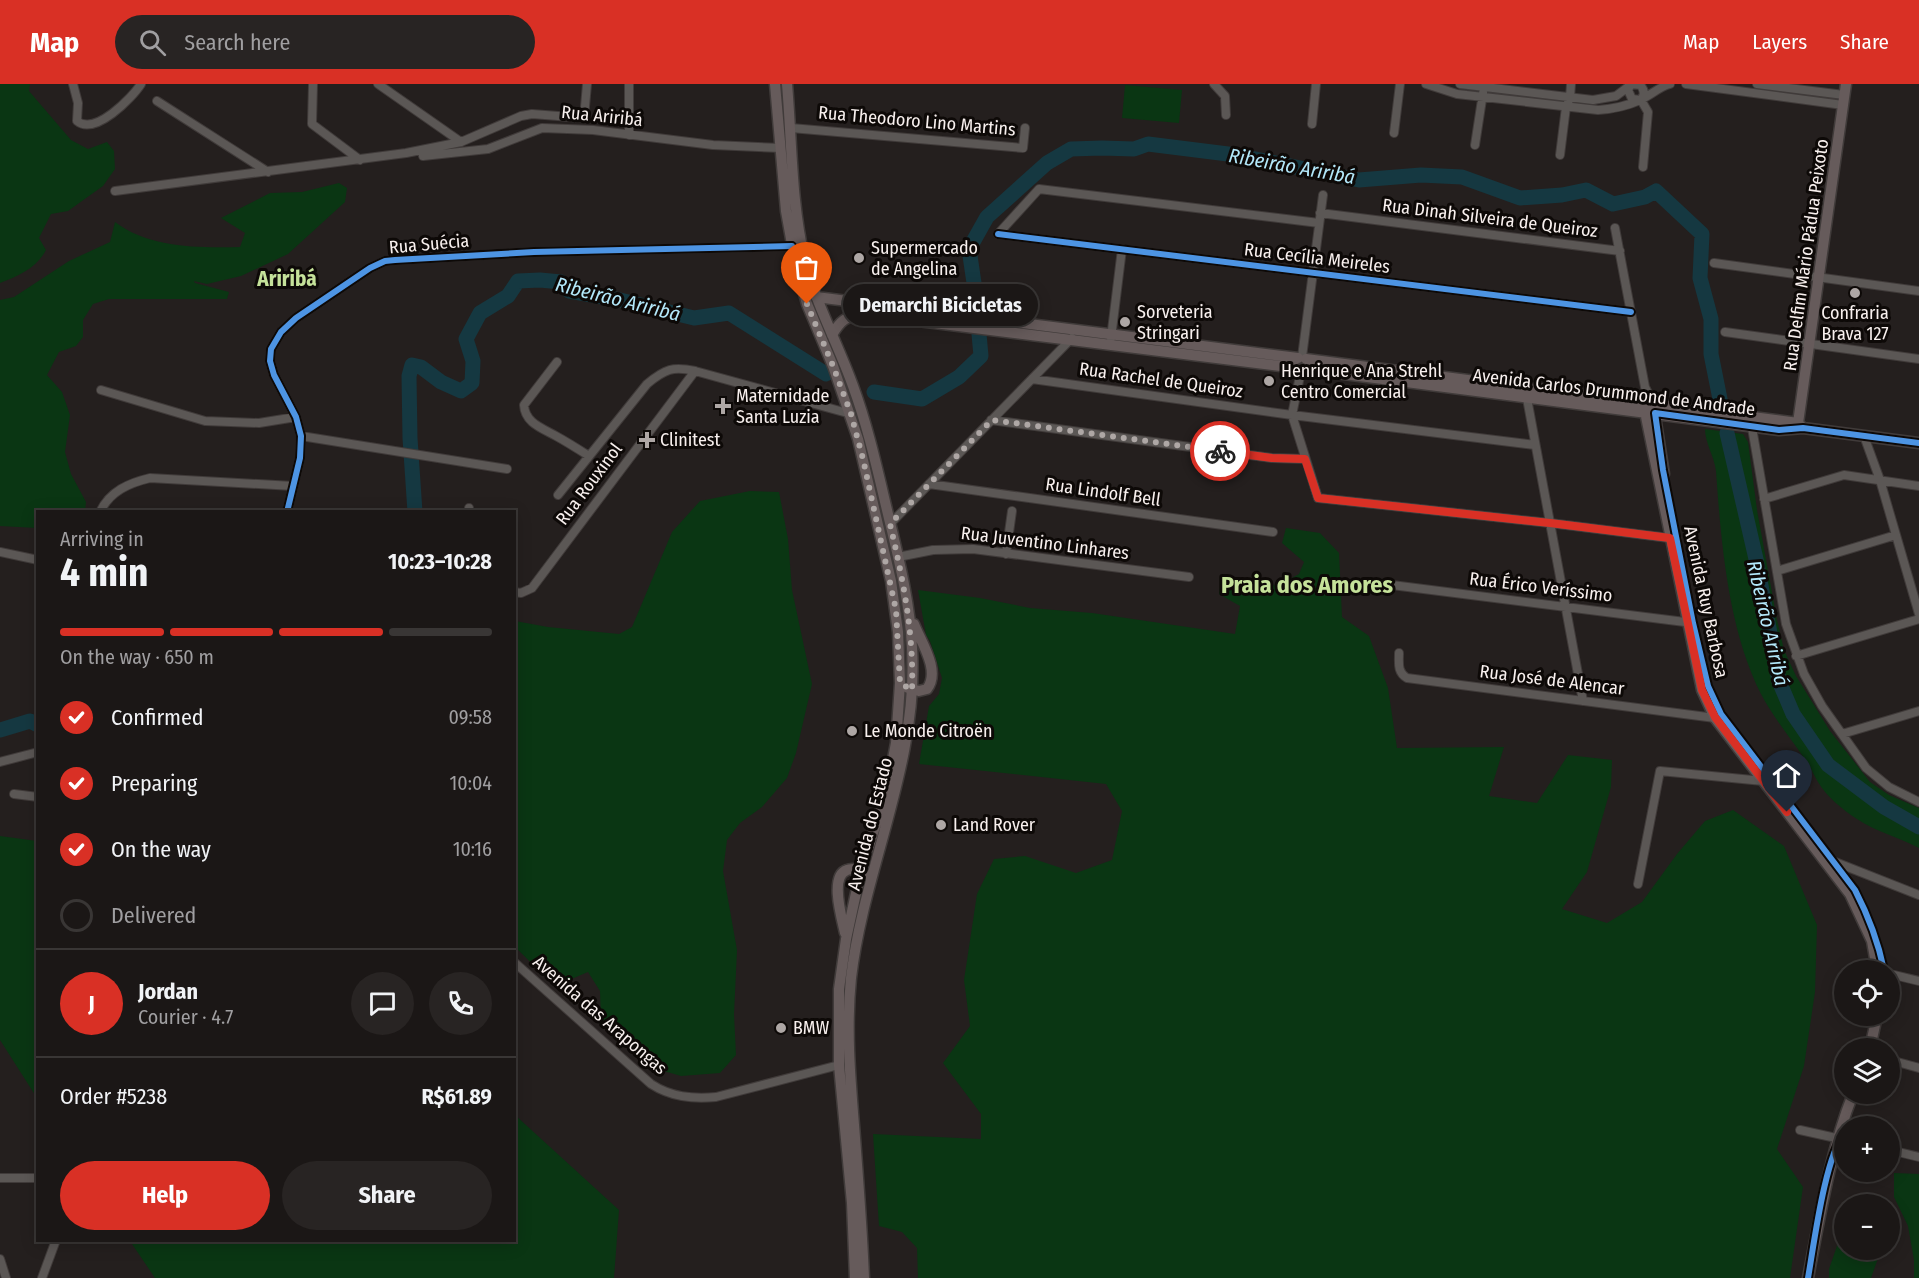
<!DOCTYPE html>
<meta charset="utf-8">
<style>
:root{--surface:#1b1716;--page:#282423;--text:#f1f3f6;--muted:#a09fa1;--line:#393635;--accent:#d93025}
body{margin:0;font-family:"Fira Sans Condensed",sans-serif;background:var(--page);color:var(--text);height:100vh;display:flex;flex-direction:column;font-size:22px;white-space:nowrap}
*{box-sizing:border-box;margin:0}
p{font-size:20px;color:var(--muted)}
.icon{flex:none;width:33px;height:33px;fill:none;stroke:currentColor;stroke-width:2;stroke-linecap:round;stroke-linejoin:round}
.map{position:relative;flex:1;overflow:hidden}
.panel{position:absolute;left:36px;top:426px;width:480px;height:732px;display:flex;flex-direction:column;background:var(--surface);border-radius:0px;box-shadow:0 3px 15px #0003,0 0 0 2px var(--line)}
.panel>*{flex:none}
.controls{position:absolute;left:1834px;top:876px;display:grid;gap:12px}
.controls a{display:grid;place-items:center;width:66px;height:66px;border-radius:50%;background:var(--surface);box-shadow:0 3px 15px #0003,0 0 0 2px var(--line);font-size:30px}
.pin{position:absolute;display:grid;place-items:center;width:51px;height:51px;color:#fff;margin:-62px -26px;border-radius:50% 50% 50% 0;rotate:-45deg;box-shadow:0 0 6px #0007}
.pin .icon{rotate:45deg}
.courier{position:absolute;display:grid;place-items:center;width:60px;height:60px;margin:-30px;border:4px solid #d93025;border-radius:50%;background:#fff;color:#222;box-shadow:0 2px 8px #0007}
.bubble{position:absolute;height:42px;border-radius:21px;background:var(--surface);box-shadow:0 3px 15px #0003,0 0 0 2px var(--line);font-size:20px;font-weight:700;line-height:42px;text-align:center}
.overview em{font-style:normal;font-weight:700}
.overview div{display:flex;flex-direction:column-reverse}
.overview{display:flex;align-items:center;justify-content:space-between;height:102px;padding:0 24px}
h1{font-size:39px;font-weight:700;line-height:45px}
.bar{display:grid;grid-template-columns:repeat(4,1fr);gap:9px 6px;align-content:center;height:72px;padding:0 24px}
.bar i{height:8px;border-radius:4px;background:var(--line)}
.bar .current{background:var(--accent)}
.bar p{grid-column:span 4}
.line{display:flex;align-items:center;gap:15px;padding:0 24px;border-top:2px solid var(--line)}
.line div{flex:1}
.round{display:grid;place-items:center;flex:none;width:63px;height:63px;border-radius:32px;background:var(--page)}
ol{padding:0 24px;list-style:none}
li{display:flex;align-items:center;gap:18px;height:66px}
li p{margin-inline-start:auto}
li .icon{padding:6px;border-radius:50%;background:var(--accent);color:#fff;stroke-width:4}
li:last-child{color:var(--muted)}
li i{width:33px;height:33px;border:3px solid var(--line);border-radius:50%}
.action{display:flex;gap:12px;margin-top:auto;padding:12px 24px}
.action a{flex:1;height:69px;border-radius:36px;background:var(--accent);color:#fff;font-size:24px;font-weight:700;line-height:69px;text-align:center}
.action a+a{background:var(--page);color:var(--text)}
header{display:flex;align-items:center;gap:36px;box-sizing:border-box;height:84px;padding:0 30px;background:var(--accent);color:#fff}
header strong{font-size:28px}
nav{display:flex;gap:33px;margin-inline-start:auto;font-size:21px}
.search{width:420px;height:54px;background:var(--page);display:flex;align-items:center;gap:15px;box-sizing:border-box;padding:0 21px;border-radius:33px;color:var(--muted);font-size:22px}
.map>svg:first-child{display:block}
</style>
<header>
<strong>Map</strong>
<div class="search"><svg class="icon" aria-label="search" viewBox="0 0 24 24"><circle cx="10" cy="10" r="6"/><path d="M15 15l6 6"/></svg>Search here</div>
<nav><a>Map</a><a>Layers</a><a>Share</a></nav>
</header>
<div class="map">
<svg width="1919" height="1194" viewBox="0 0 1919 1194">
<rect width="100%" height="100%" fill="#241f1e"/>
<!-- green -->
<path fill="#0a3613" d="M0 0H30L29 7 71 56 88 65 107 58 114 67 115 85 103 102 68 127 51 130 39 154 46 166C37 184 18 192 0 199Z
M1125 1 1182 6 1179 39 1122 34Z
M339 99 347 104 345 118 288 170 241 192 207 200 194 197 195 199 229 208 227 215H109L93 220 83 236V253L76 262 59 268 47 291 62 308 70 331 65 368 71 390 86 418 85 427 38 428 37 444 0 442V216L14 213 69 177 110 158 115 138C149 164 198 164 240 163L245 149 221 134 270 109 302 108Z
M1705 345 1743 350 1748 358 1757 426 1777 536 1784 566 1796 592 1830 647 1870 698 1889 711 1919 724V764C1899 753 1876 748 1857 735 1843 726 1826 712 1818 698 1813 690 1810 681 1804 674 1789 652 1773 633 1761 610 1728 545 1721 458 1716 387 1714 372 1705 359 1705 345Z
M750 407 779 408 788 455 792 506 812 600 796 669 787 694 762 723 740 739 727 756 723 787 737 866 734 930 736 971 720 989 681 992 650 983 601 936 600 907 588 888 555 902 515 863V537L548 543 619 550 632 543 672 448 700 417Z
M1286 444 1320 449 1339 469 1342 533 1369 552 1388 604 1397 664 1504 663 1489 712 1537 719 1568 671 1612 676 1611 703 1587 788 1562 825 1607 839 1642 818 1677 770 1705 737 1733 726 1784 762 1817 841 1815 908 1804 982 1777 1065 1803 1103 1790 1194H918L917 1164 902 1148 879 1142 873 1050 981 1055V1030L943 979 970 942 964 896 977 810 994 775 1025 772 1076 789 1112 776 1122 727 1106 700 919 680 929 622 939 610 942 594 930 557 926 551 918 506 980 514 1030 524 1092 529 1235 550 1240 522 1219 510 1222 491 1278 502 1299 490 1304 478 1282 459Z
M0 752 37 757V1014L0 956Z
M515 1031 619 1126 614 1194H155L130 1157 514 1156Z
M1894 1089 1919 1090V1194H1914V1176L1908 1142 1894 1113Z
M1845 1139V1166H1881L1871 1194H1829V1185Z"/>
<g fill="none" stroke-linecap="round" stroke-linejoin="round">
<!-- river -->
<path stroke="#153841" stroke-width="15" d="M978 226 969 165 987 133 1047 79 1071 65 1102 64 1134 65 1148 60 1236 71 1359 96 1421 91 1462 93 1520 114 1562 111 1586 106 1613 120 1645 113 1656 107 1702 150 1700 194 1711 235V270L1721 320
M874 308 922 315 959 293 981 272 979 250
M1727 349 1756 475 1779 597 1793 630 1828 681 1884 723 1919 743
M415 428 410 354 409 292 412 281 421 283 441 298 461 307 472 299 473 277 466 255 480 229 508 212 518 197 540 196 561 198 569 207 620 216 694 234 729 229 826 290
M0 646 30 637 38 641"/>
<defs>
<path id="minor" d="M73 0 78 19 77 37C95 52 132 14 141 0
M313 0 312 40 360 76
M378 0 461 58
M629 0V51
M1214 0 1225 12 1226 31
M1426 0 1457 10 1598 26C1612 25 1627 22 1640 16 1651 11 1659 3 1670 0
M1460 0 1593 16 1616 12 1632 0
M1686 0 1843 21
M1757 0 1844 11
M1641 16 1632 15 1628 6 1631 0 1640 1C1645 6 1645 11 1641 16L1648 28 1643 83
M157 17 268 88
M1312 40 1316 0
M791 44 1023 64 1025 44
M1394 49 1400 0
M1475 61 1483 9
M1560 71 1566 23 1570 14 1571 0
M423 72 488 65 542 44 593 46 713 61 781 64
M115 107 406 69 461 58 521 32 532 30 584 34 587 0
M1320 129 1620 167
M1615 144 1645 303 1653 319
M998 150 1631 228
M998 150 1039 105 1319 139
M1714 179 1919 207
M1725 248 1919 275
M1111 254 1122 165
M1302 273 1323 111
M557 278 524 321C525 339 542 344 556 352 567 358 578 365 589 372
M1301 287 1292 331 1318 414 1550 439 1677 455
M1032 295 1292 331 1535 361
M101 306 205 337 259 339 296 333
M1526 309 1583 617
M991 336 1272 374 1305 375
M1751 338 1786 540 1804 590 1822 622 1866 684 1889 703 1919 718
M301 352 507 385
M1864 352 1880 396 1919 530
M929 400 1273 448
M558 411 647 300C665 285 673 282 695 287
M1764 415 1844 391 1919 402
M469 424V428
M100 428C110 407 129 399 150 394L293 402
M287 428 300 374 301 352 296 333 274 291 270 277 271 265 281 248 296 234 370 184 385 177 395 176 534 168 792 162
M890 440 1072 254
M0 468 38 476
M1006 470 1012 427
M898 473 933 466 973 465 1189 493
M1777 487 1896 451
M1384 500 1693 539
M514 508 521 509 532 504 695 287 851 330
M1399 569C1399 579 1397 588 1407 594L1715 634 1721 630
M1796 572 1919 535
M1842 650 1919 627
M0 678 38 668
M14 710 38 713
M1830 781 1835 778 1919 811
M1638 800 1660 687 1763 697 1768 694
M514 878 651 1000C671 1013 692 1015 716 1013L839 981
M1890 890 1919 897
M1890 976 1919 984
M1800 1046 1845 1056
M1890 1066 1919 1073
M0 1094H38
M0 1175 6 1194
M42 1194 56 1156"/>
<path id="major" d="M775 0 786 127 795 177 807 220 833 282 858 355 891 497 898 548 900 599 896 659 887 706 861 786 846 855 839 905V981L852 1119 855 1194
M787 0C792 58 791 119 805 177 816 220 838 260 853 302 868 343 877 384 887 426 898 472 910 517 912 564 919 679 864 783 851 894 846 944 850 992 854 1041 858 1092 862 1143 864 1194
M816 213 1298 274
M832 251C840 237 846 232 862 230L1296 284
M1306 275 1798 339
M1305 285 1779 346 1803 344 1919 359
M1643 318 1702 606 1715 634 1850 810 1872 857 1877 886
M1653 319 1664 390
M1802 343 1798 339 1846 0
M908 604 919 607 927 605C941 587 921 558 914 540
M845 849C842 835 829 792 847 786 851 784 856 785 861 786L866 791
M1870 964 1877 932
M1808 1194C1820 1132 1830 1068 1853 1010"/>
</defs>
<!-- minor casing -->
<use href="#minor" stroke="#403b3a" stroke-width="10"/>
<!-- major casing -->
<use href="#major" stroke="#403b3a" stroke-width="13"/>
<!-- minor -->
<use href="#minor" stroke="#5b5755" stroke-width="8"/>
<!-- major -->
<use href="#major" stroke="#665b5b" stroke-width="10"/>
<defs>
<path id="cycleway" d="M998 150 1631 228
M287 428 300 374 301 352 296 333 274 291 270 277 271 265 281 248 296 234 370 184 385 177 395 176 534 168 792 162
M1884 886C1878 857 1869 833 1855 806L1721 630 1708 602 1693 539 1663 386 1655 329 1779 346 1803 344 1919 359
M1808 1194C1814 1160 1825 1072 1845 1048"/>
</defs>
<!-- cycleway casing -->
<use href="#cycleway" stroke="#0d0907" stroke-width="10"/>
<!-- cycleway -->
<use href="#cycleway" stroke="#4d94e3" stroke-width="6"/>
</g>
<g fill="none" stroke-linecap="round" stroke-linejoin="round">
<!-- done -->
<path stroke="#aea7a5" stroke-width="6" stroke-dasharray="0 10.8" d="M807 220 833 282 851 330 863 375 896 526 900 599 912 606C914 549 903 495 890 440L992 336 1220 367"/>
<!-- route -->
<path stroke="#d93025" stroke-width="8" d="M1220 367 1272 374 1305 375 1318 414 1550 439 1670 454 1702 606 1715 633 1787 728"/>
</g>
<!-- markers -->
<g fill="#aea7a5" stroke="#0d0907" stroke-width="2">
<circle cx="859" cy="174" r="6"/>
<circle cx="1855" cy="209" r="6"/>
<circle cx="1125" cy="238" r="6"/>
<circle cx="1269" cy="297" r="6"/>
<path d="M720 313h6v6h6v6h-6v6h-6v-6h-6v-6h6z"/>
<path d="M644 347h6v6h6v6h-6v6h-6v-6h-6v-6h6z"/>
<circle cx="852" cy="647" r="6"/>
<circle cx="941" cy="741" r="6"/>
<circle cx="781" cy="944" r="6"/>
</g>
<g text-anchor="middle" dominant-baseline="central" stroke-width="6" stroke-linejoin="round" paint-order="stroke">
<!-- street labels -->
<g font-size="18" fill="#f8f0ee" stroke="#0d0907">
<text transform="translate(602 32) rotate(6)">Rua Ariribá</text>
<text transform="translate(917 37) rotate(5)">Rua Theodoro Lino Martins</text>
<text transform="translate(1490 134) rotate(7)">Rua Dinah Silveira de Queiroz</text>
<text transform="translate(429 160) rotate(-5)">Rua Suécia</text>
<text transform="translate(1806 171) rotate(-82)">Rua Delfim Mário Pádua Peixoto</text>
<text transform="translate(1317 174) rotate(7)">Rua Cecília Meireles</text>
<text transform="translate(1161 296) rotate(8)">Rua Rachel de Queiroz</text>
<text transform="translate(1614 308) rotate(7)">Avenida Carlos Drummond de Andrade</text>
<text transform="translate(589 400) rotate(-53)">Rua Rouxinol</text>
<text transform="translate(1103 408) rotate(8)">Rua Lindolf Bell</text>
<text transform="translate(1045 459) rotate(7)">Rua Juventino Linhares</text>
<text transform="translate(1541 503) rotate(7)">Rua Érico Veríssimo</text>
<text transform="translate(1706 518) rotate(78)">Avenida Ruy Barbosa</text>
<text transform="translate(1552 596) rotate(7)">Rua José de Alencar</text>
<text transform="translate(870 740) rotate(-76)">Avenida do Estado</text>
<text transform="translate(600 931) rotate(41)">Avenida das Arapongas</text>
</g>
<!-- poi labels -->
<g font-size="18" fill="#f8f0ee" stroke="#0d0907" text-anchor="start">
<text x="871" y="164">Supermercado<tspan x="871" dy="21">de Angelina</tspan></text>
<text x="1137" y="228">Sorveteria<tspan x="1137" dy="21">Stringari</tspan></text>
<text x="1855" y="229" text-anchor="middle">Confraria<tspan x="1855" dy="21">Brava 127</tspan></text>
<text x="1281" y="287">Henrique e Ana Strehl<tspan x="1281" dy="21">Centro Comercial</tspan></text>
<text x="736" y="312">Maternidade<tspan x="736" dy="21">Santa Luzia</tspan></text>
<text x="660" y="356">Clinitest</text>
<text x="864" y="647">Le Monde Citroën</text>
<text x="953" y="741">Land Rover</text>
<text x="793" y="944">BMW</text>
</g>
<!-- water labels -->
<g font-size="20" font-style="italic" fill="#b3e8fa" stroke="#0d0907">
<text transform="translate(1292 82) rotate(10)">Ribeirão Ariribá</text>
<text transform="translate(618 215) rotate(14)">Ribeirão Ariribá</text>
<text transform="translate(1768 539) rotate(77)">Ribeirão Ariribá</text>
</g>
<!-- quarter labels -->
<g font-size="21" font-weight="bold" fill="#c5e29a" stroke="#0d0907">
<text x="287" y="195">Ariribá</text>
</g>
<!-- district labels -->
<g font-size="24" font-weight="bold" fill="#c5e29a" stroke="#0d0907">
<text x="1307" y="501">Praia dos Amores</text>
</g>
</g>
</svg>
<div class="controls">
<a><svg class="icon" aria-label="locate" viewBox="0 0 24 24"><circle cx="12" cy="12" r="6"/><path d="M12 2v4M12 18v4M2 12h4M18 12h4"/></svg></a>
<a><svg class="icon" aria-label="layers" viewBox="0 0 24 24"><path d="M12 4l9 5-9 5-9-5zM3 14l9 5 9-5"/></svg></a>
<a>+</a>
<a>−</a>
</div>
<div class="pin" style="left:807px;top:220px;background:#ea580c"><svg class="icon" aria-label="bag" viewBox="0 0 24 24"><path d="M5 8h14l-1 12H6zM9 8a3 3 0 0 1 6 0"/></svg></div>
<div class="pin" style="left:1787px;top:728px;background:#1f2937"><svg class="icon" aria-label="home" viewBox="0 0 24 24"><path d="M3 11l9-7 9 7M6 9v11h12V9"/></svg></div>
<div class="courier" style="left:1220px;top:367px"><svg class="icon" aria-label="bike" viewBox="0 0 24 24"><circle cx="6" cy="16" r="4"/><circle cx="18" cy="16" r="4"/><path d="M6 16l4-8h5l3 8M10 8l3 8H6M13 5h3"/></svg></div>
<div class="bubble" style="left:843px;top:200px;width:195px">Demarchi Bicicletas</div>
<section class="panel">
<div class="overview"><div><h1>4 min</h1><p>Arriving in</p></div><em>10:23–10:28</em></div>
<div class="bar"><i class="current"></i><i class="current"></i><i class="current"></i><i></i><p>On the way · 650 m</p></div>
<ol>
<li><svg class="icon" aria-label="check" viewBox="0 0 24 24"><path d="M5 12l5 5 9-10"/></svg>Confirmed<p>09:58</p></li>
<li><svg class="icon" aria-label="check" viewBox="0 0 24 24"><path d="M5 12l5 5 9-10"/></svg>Preparing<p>10:04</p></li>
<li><svg class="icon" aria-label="check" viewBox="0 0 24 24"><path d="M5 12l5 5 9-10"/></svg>On the way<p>10:16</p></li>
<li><i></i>Delivered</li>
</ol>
<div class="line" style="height:108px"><b class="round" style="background:var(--accent);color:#fff">J</b><div><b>Jordan</b><p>Courier · 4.7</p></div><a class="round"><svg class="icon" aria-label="chat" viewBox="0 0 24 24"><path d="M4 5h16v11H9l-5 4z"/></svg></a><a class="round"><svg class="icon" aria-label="phone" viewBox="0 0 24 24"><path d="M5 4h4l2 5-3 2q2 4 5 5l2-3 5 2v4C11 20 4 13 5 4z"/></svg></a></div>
<div class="line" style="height:78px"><div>Order #5238</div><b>R$61.89</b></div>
<div class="action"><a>Help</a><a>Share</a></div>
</section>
</div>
